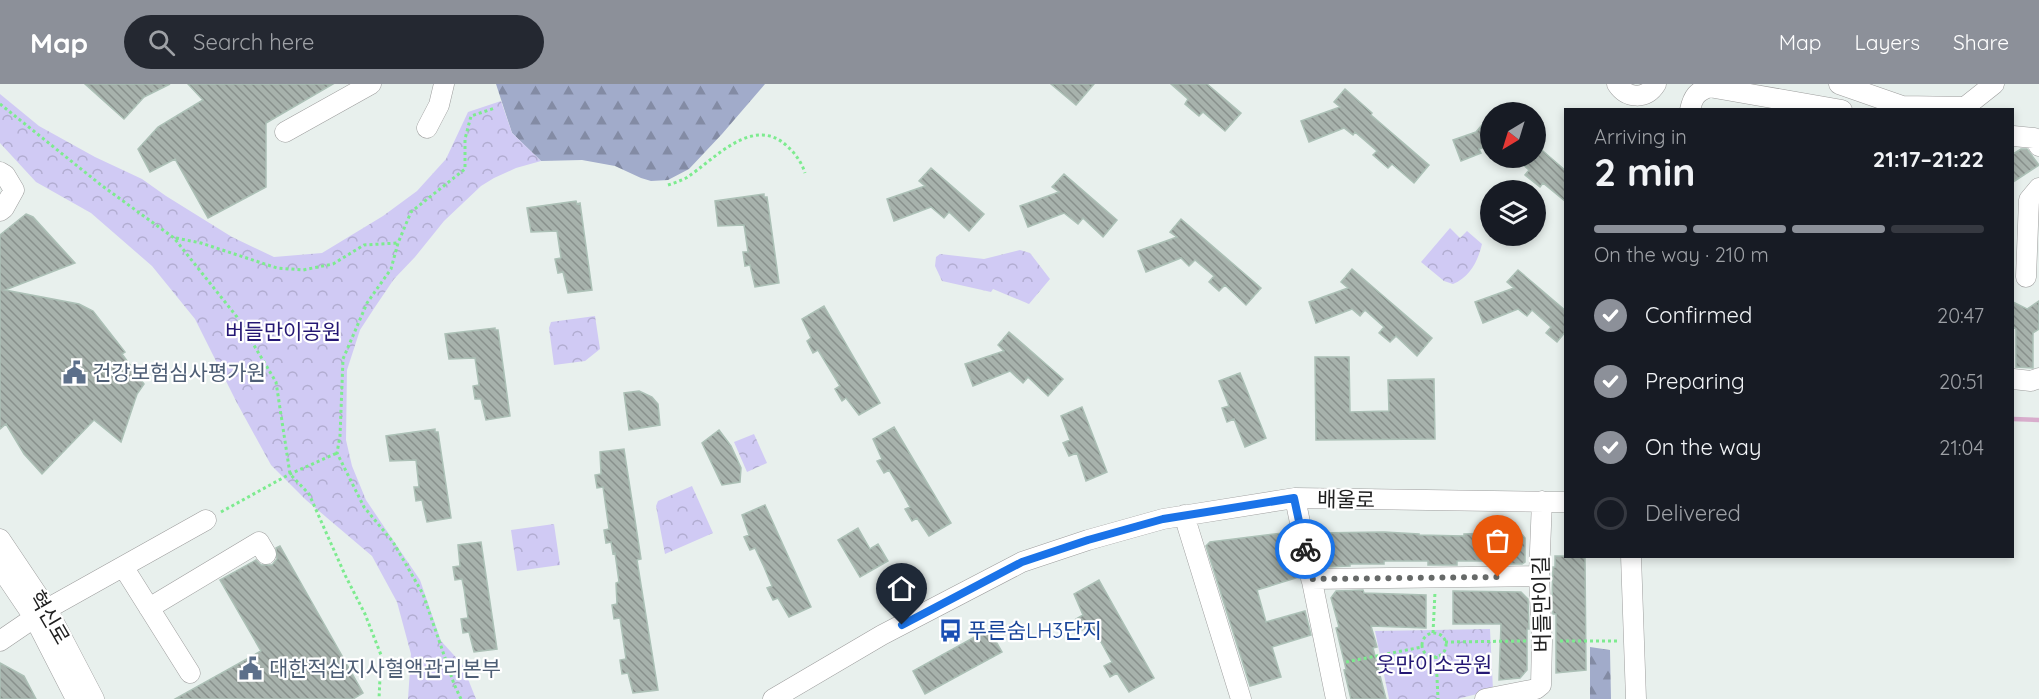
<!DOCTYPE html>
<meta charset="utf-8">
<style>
:root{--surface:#171b24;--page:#242831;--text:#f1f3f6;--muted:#9ea1a6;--line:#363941;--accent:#8c9099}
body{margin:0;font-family:Quicksand,"Noto Sans KR",sans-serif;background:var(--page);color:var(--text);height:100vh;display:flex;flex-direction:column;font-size:22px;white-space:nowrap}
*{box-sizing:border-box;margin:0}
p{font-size:20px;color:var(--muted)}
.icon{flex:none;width:33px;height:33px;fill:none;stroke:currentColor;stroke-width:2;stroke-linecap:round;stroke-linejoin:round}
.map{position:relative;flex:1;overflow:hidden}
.sheet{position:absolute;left:1564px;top:24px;width:450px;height:450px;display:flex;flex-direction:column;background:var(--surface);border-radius:0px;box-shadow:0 3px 9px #0003}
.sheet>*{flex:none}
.needle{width:39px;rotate:218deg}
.buttons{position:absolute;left:1480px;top:18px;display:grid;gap:12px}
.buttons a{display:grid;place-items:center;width:66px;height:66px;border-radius:50%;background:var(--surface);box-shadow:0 3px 9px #0003;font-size:30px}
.pin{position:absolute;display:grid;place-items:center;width:51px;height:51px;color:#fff;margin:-62px -26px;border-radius:50% 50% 50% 0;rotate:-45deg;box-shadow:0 0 6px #0007}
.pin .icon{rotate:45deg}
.courier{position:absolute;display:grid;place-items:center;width:60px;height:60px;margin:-30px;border:4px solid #1a73e8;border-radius:50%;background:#fff;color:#222;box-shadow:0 2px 8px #0007}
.head em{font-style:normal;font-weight:700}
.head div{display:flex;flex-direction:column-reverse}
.head{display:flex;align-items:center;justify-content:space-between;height:102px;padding:0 30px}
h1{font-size:39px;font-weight:700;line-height:45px}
.bar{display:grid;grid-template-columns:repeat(4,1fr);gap:9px 6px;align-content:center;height:72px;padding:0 30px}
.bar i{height:8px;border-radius:4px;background:var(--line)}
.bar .selected{background:var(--accent)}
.bar p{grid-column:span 4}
ol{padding:0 30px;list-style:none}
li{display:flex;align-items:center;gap:18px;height:66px}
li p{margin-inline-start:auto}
li .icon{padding:6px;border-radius:50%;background:var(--accent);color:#fff;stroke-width:4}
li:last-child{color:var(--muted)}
li i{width:33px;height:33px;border:3px solid var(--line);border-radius:50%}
header{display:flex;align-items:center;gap:36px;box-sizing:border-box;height:84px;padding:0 30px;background:var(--accent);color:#fff}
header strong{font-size:28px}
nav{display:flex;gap:33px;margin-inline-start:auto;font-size:21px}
.search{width:420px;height:54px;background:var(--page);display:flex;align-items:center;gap:15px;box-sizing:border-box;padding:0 21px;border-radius:33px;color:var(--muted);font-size:22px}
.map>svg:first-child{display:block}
</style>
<header>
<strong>Map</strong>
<div class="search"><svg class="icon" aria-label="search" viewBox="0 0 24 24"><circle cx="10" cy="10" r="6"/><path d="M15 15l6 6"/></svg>Search here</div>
<nav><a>Map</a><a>Layers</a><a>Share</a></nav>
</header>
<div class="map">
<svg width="2039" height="615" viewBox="0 0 2039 615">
<defs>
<pattern id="forest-firs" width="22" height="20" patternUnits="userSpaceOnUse" patternTransform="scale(1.5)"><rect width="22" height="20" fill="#a1abca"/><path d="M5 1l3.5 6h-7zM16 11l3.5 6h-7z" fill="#838ba4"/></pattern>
<pattern id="park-crowns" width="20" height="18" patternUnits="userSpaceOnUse" patternTransform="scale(1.5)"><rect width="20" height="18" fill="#d0caf4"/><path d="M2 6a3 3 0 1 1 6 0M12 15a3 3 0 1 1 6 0" fill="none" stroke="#b2add1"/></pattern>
<pattern id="building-back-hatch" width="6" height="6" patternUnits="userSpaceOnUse" patternTransform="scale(1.5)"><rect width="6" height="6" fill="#a7b2ac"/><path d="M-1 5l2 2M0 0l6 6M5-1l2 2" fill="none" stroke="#88908c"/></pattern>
</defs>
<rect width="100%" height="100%" fill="#e8f0ed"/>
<!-- forest -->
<path fill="url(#forest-firs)" d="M496 0H765L722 50 689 85 668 96 651 97 641 94 615 82 582 76 541 77 512 49Z
M1590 563 1610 566 1611 615H1590Z"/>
<!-- park -->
<path fill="url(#park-crowns)" d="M0 10 39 42 95 73 142 95 166 112 232 153 274 173 322 169 383 132 417 107 446 75 468 28 501 17 512 49 541 77 516 84 494 94 481 102 444 137 415 173 394 195 375 223 360 246 347 286 346 356 352 382 366 416 420 496 441 557 462 580 476 615H408L411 570 397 518 372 472 306 416 271 381 237 319 195 235 152 182 91 129 36 98 0 59Z
M1450 144 1460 154 1467 147 1482 160C1478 177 1470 193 1453 200L1444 197 1421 178Z
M1020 166 1030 169 1050 195 1029 220 993 205 991 208 942 197 935 182 936 173 940 170 984 175Z
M595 232 600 265 585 277 554 281 549 244 551 238Z
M754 350 767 379 747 388 734 358Z
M692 402 713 449 665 470 656 422 658 417Z
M554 440 560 481 517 487 511 446Z
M1490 545 1493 606 1457 615H1389L1375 547Z"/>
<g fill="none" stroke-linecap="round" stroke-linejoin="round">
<!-- stream -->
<path stroke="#d8adcc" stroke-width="4.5" d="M2013 335 2039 336"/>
</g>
<!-- building -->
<path fill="url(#building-back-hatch)" stroke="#acc0b6" stroke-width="1.5" d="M85 0H170L144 13 124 35Z
M188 0H333L266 39V103L208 134 175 75 150 88 138 65 158 43 203 16Z
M1051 0H1094L1076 21Z
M1171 0H1207L1241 29 1225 47 1203 28 1199 32 1185 20 1188 15Z
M1345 5 1372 29 1371 31 1429 81 1414 99 1392 80 1388 84 1373 71 1377 67 1355 48 1353 51 1344 44 1309 58 1301 37 1340 23 1334 18Z
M1491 30V61L1479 65 1481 69 1461 77 1453 56 1476 48Z
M1536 61 1566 87V118L1543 99 1540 103 1525 91 1529 86 1516 74H1536Z
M2021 65H2027L2039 81 2013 98V70Z
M931 84 984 130 969 147 949 128 944 134 931 123 894 137 887 115 925 102 919 97Z
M1064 90 1117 136 1103 153 1083 134 1078 140 1064 129 1028 143 1020 122 1059 108 1052 103Z
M764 110V113H767L779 199 755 203 750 181 745 182 743 168H748L744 141 718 142 715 117Z
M576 117 577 120 580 119 592 206 568 209 563 188 558 189 555 175 561 174 557 147 531 148 527 124Z
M26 130 33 133 75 179 5 206 79 220 93 227 125 268 122 270 144 300 137 310 121 358 94 336 42 390 24 370 6 340 0 345V151Z
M1181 135 1261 204 1246 221 1225 201 1219 207 1209 198 1214 192 1195 176 1189 182 1181 174 1146 188 1138 167 1177 153 1170 148Z
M1352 185 1432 254 1417 272 1396 252 1390 258 1379 249 1384 243 1365 226 1360 232 1352 225 1316 239 1309 218 1348 204 1341 198Z
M1518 186 1566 227V247L1557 258 1546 249 1551 243 1532 226 1527 232 1518 225 1483 239 1475 218 1514 204 1507 198Z
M2039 217V245L2033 249V284L2016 283V245L2013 243V218L2027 225Z
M824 222 880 319 859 331 846 314 842 317 835 305 840 302 818 266 813 269 807 257 811 254 802 235Z
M495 244V246H498L510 332 486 336 481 315H475L473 302 479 301 475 274 449 275 445 250Z
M1009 248 1063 295 1048 312 1028 293 1023 299 1010 287 973 302 965 280 1004 267 998 261Z
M1315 273H1349L1350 328 1389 327 1388 296 1434 295 1435 355 1316 356Z
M1240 289 1266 354 1245 363 1234 335 1227 338 1222 324 1229 322 1219 297Z
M639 307 652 313 658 320 660 341 629 346 624 309Z
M1082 323 1107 388 1086 397 1077 369 1069 372 1063 359 1070 356 1061 332Z
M894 343 951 439 929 452 917 434 912 437 905 425 910 423 895 396 889 386 884 389 877 377 882 375 873 355Z
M435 345V348H438L451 434 427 438 422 416 416 417 414 403H419L416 376 390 377 386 352Z
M719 346 731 362 741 384 740 398 722 401 702 359Z
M624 365 641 475 637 476 658 606 633 609 628 589 622 590 620 576 626 575 620 534 614 535 612 521 617 520 616 499 619 498 615 469 613 470 611 458 606 459 604 446 609 445 603 403 597 404 595 391 601 390 600 368Z
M765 421 811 523 789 533 778 514 773 516 767 504 772 502 764 483 755 464 750 466 744 453 749 451 742 431Z
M858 444 870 465 878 460 888 477 860 493 838 456Z
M1384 448 1419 450V451L1464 452V450L1520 448 1525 454V478L1522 480H1506V477H1457V481H1428V477H1384V480H1350V482L1324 483 1320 479 1316 449Z
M1283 449 1288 453 1299 493 1257 506 1266 538 1305 527 1311 551 1272 563 1281 593 1250 602 1206 462 1210 458Z
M481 458 497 565 474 568 469 548 463 549 461 535 468 534 464 505 462 495 455 496 453 483 460 482 458 461Z
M280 462 363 609 353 615H175L261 567 220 496 256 476 261 481H272L277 475 276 464Z
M1555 472H1585L1586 586 1556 589V530H1553L1552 517 1553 483H1555Z
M1099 496 1154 594 1129 608 1117 589 1110 593 1104 582 1112 578 1101 558 1089 542 1082 546 1076 535 1083 531 1074 510Z
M1363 506 1364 509 1426 511V544L1371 542 1377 563 1373 564 1386 615H1351L1344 586 1346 585 1336 544 1339 543 1331 514 1336 507Z
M1453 507 1521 508 1528 515 1529 545H1527V586L1520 594 1499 596 1501 540H1453Z
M989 545 1002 568 925 610 913 587Z
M0 579 24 592 36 615H0Z"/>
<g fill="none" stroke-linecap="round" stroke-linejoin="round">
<defs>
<path id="minor" d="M1617 0C1627 15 1646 16 1656 0
M1839 0 1902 22 1965 23 1994 0
M1690 26C1693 12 1697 8 1709 3L1842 26
M427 44 439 21 444 0
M285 48 371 0
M2013 52 2034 54 2039 62
M0 88 5 91 14 106 4 124 0 127
M2026 193 2029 116 2039 104
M2013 295 2031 297 2039 294
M1295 414 1336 615
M1184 431 1241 615
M0 455 47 525 94 615
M1631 472 1636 615
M0 483 35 535 76 615
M124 484 190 589
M1311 495 1539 492
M149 524 259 458 266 470
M0 557 47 525 206 436
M773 615 882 551 1022 478 1088 456 1163 435 1295 414 1566 418
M1485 615 1536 605 1541 601 1542 557 1539 492 1542 417"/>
</defs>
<!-- minor casing -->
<use href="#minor" stroke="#9d9d9d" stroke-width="21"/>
<!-- path -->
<path stroke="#7deb8f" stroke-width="3" stroke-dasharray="3 3" stroke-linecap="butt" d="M0 20 101 101 174 154 237 233 276 298 290 390 309 410 345 491 365 530 381 571 379 615
M668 101C674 99 680 97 686 94 714 76 753 30 787 62 795 69 802 79 805 89
M176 154 201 159 277 184 303 186 333 180 364 161 398 159
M221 428 290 390 337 369
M1433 549 1435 508
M1422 561a12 12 0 1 1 24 0a12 12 0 1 1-24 0Z
M1560 557H1619
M1445 558 1526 557
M1436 572 1438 615
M1346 578 1422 563
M461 615 454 600 423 510 393 458 364 423 337 369 340 352 343 275 367 219 391 185 398 159 411 128 465 85V55L471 32 495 24"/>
<!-- minor -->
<use href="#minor" stroke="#fff" stroke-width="20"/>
</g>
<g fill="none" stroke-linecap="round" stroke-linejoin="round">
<!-- done -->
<path stroke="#666968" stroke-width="6" stroke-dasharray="0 10.8" d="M1305 465 1311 495 1498 493"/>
<!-- route -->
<path stroke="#1a73e8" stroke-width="8" d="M902 541 1022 478 1088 456 1163 435 1294 414 1305 465"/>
</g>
<!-- icons -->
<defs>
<symbol id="civic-bare" viewBox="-9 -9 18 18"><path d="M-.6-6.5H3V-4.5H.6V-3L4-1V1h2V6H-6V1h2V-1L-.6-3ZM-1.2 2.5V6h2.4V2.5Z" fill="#5c6f8a" stroke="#fff" stroke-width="2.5" paint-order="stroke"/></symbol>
<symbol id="bus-bare" viewBox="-9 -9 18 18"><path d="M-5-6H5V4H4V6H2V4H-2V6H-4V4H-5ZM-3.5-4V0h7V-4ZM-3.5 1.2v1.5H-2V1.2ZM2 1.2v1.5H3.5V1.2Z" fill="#1a4fb4" stroke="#fff" stroke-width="2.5" paint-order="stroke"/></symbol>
</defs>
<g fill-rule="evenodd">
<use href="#civic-bare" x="58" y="272" width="33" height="33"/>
<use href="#bus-bare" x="934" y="530" width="33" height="33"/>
<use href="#civic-bare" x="234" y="568" width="33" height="33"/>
</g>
<g text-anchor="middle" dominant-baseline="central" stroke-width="4.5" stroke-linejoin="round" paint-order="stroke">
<!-- park labels -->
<g font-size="21" fill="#251874" stroke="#fff">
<text x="283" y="247">버들만이공원</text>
<text x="1434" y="580">웃만이소공원</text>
</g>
<!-- service labels -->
<g font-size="21" fill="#4e5e75" stroke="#fff" text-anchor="start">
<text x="92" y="288">건강보험심사평가원</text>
<text x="269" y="584">대한적십지사혈액관리본부</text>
</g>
<!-- street labels -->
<g font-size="21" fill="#202020" stroke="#fff">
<text transform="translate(1346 415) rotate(1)">배울로</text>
<text transform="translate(1541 520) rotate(-91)">버들만이길</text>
<text transform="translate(50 533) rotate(60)">혁신로</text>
</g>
<!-- transit labels -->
<g font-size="21" fill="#164399" stroke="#fff" text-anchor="start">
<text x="968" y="546">푸른숨LH3단지</text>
</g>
</g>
</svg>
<div class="buttons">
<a><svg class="needle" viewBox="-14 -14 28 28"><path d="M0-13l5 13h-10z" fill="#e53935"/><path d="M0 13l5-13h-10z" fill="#9ea1a6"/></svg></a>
<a><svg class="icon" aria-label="layers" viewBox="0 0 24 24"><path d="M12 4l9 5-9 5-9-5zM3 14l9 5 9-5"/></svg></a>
</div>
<div class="pin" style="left:1498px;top:493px;background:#ea580c"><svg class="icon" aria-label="bag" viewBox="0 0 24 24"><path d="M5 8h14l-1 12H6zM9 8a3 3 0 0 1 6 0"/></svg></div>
<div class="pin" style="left:902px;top:541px;background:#1f2937"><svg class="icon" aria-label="home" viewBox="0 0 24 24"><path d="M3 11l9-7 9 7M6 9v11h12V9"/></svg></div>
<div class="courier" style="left:1305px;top:465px"><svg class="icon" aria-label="bike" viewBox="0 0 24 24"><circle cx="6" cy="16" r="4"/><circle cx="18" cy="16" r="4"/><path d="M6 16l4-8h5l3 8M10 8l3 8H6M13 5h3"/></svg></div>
<section class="sheet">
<div class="head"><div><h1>2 min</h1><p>Arriving in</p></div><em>21:17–21:22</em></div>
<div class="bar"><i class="selected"></i><i class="selected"></i><i class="selected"></i><i></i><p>On the way · 210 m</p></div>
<ol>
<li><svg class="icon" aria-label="check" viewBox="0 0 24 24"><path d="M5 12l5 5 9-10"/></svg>Confirmed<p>20:47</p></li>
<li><svg class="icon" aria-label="check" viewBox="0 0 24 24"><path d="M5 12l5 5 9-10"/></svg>Preparing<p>20:51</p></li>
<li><svg class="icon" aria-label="check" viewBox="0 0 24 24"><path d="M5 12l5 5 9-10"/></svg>On the way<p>21:04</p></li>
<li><i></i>Delivered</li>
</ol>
</section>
</div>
